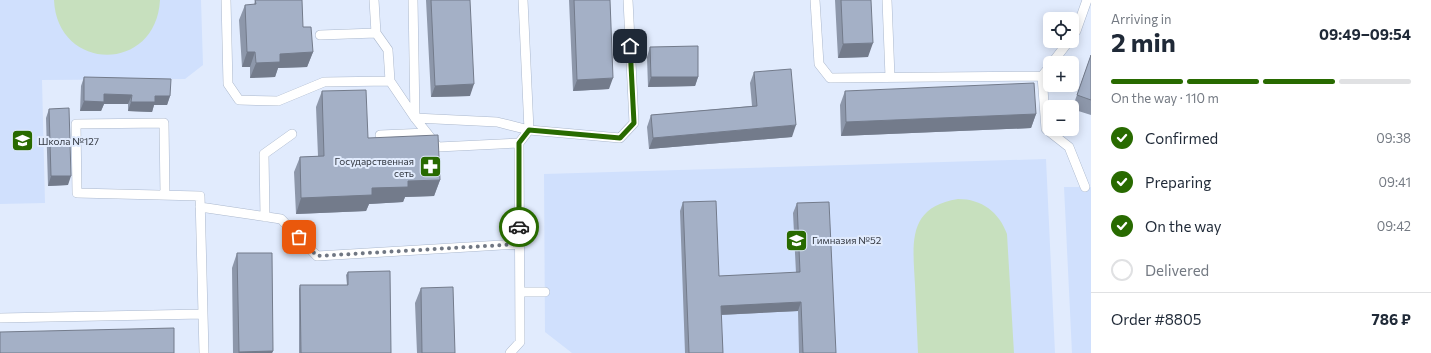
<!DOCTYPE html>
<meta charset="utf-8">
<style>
:root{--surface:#fff;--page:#f2f2f3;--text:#1f2937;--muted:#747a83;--line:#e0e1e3;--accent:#286a00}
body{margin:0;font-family:Commissioner,sans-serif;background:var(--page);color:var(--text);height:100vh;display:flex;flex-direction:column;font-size:15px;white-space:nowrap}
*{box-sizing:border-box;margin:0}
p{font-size:13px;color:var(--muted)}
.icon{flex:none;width:22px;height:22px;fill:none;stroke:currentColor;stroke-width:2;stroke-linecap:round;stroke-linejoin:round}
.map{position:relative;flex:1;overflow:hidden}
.panel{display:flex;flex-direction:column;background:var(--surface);width:340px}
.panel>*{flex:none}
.tools{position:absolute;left:1043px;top:12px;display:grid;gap:8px}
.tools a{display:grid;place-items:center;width:36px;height:36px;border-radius:6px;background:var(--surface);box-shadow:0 2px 10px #0003;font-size:20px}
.pin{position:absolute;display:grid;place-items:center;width:34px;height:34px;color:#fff;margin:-17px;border-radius:8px;box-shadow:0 2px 6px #0006}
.courier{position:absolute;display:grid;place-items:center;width:40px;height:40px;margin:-20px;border:3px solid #286a00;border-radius:50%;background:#fff;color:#222;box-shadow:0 1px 5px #0007}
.summary em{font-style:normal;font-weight:700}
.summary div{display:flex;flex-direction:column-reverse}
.summary{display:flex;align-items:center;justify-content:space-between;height:68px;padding:0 20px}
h1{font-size:26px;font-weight:700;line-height:30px}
.bar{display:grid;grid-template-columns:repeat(4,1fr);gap:6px 4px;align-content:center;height:48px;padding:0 20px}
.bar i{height:5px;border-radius:3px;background:var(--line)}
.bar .selected{background:var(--accent)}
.bar p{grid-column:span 4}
.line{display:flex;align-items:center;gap:10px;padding:0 20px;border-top:1px solid var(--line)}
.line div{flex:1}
ol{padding:0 20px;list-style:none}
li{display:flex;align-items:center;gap:12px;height:44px}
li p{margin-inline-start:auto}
li .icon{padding:4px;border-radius:50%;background:var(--accent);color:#fff;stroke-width:4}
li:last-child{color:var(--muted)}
li i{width:22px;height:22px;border:2px solid var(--line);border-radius:50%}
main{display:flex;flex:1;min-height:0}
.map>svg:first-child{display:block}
</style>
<main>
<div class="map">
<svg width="1091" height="353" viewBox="0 0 1091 353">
<rect width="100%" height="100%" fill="#e1ebfd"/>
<!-- built -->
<path fill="#d0e0fd" d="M0 0H201L203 65 185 79 42 80 45 203 0 204Z
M1046 159 1055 353H572L545 332 544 174Z
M1064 187H1091V353H1072Z"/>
<!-- green -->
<path fill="#c7e0be" d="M54 0H160C156 74 57 72 54 0Z
M958 199C982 199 999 212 1007 234L1014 353H918C917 330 916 308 915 285 913 245 906 207 958 199Z"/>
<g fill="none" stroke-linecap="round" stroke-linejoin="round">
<defs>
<path id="service" d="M226 0 228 84 239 100 278 101 324 82 390 81 415 118 438 147 519 143
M374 0 376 33 388 50 390 81
M413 0 415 118 497 122 529 130 523 0
M815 0 819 64 830 78 1042 76 1050 66
M887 0 890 77
M320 35 376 33
M1072 36 1076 31 1087 0
M1052 63 1069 41
M1042 76 1046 129 1069 147 1085 187
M380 135 427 133
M165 195 164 123 76 124 77 193 200 196 204 353
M200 207 281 219 317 256 520 244
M265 217 264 154 292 134
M520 292H545
M0 318 203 314
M510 353 520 342 519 143 529 130 620 138 634 123 628 0"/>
</defs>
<!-- service casing -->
<use href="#service" stroke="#abb8cd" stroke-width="10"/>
<!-- service -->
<use href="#service" stroke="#fff" stroke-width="9"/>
</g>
<!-- wall -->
<path fill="#8d97aa" d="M255 0 303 27 313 52 307 67 278 68 275 77 250 78V67H242L239 20 245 5H254Z
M426 0H470V96L431 97Z
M569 0H610L609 89 573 91Z
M835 0H871L868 57 838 58Z
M650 47 698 77 695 86 648 87 647 57Z
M1091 55V115L1072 109Z
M754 72 792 137 649 149 647 127 651 115 752 106 750 83Z
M84 77 170 96 167 105H154L152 112 128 111V104H104L101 111H80L81 86Z
M322 91 368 138 440 180 434 196 405 197 403 202 369 204 366 211 296 214 294 172 300 157 318 156 316 107Z
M845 91 1036 114 1031 128 841 136 840 105Z
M49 109 68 185 48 186 46 118Z
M683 202 719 276 796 273 793 213 797 203 836 353H799L798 311 721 315 723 353H685L680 211Z
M237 253 273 351 272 353H233L232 268Z
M348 272 391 353H299V289L300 285H347L346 275Z
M421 288 455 353H417L415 303Z"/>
<!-- shaded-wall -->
<path fill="#737b8b" d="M873 43 868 57 838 58 843 44Z
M247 52H255L250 67H242Z
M313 52 307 67 278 68 275 77 250 78 256 63 280 54Z
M651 77H698L695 86 648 87Z
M613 78 609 89 573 91 577 80Z
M474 84 470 96 431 97 435 86Z
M104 94 132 95 128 104H104L101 111H80L84 101Z
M155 96H170L167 105H154L152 112 128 111 131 102Z
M1036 114 1031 128 841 136 846 122Z
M796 125 792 137 649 149 653 138Z
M51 176H71L68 185 48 186Z
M440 180 434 196 405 197 403 202 369 204 366 211 296 214 301 198 372 188 408 181Z
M801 302 798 311 717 315 721 306Z
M273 351 272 353H238L239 352Z"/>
<!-- building -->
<path fill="#a4b0c6" stroke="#737b8b" d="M255 0H302L303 27H311L313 52 280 54V62L256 63 255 52H247L245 5 256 4Z
M431 0H470L474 84 435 86Z
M574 0H610L613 78 577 80Z
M841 0H871L873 43 843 44Z
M698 46V77H651L650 47Z
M1091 55V100L1077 95Z
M791 69 796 125 653 138 651 115 757 106 754 72Z
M84 77 171 79 170 96H155V102H131L132 95 104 94V102L84 101Z
M1034 83 1036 114 846 122 845 91Z
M366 90 368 138 438 135 440 180 408 181V187L372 188V195L301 198 300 157 324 156 322 91Z
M69 108 71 176H51L49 109Z
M716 201 719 276 800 272 797 203 829 202 836 353H803L801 302 721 306 723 353H689L683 202Z
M237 253H272L273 351 239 352Z
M390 271 391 353H301L300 285H348V272Z
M453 287 455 353H422L421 288Z
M174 328V353H0V332Z"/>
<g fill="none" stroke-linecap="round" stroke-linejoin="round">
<!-- done -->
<path stroke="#707783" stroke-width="4" stroke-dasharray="0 7.2" d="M299 237 317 256 520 244 519 227"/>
<!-- route -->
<path stroke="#286a00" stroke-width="5" d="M519 227V143L529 130 620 138 634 123 630 46"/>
</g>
<!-- icons -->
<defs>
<symbol id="school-square" viewBox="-11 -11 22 22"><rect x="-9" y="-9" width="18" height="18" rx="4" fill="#286a00" stroke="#e1ebfd"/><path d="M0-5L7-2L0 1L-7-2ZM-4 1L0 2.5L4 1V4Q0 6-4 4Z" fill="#fff"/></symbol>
<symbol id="pharmacy-square" viewBox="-11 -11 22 22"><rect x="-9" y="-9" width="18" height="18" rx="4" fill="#286a00" stroke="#e1ebfd"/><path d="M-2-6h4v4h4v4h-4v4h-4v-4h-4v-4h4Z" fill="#fff"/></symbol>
</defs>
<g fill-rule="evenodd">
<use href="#school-square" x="10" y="128" width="25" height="25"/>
<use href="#pharmacy-square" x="418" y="154" width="25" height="25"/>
<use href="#school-square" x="784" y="228" width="25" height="25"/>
</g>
<g text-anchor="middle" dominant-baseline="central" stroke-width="4" stroke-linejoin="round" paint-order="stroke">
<!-- poi labels -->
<g font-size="10" fill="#333841" stroke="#e1ebfd" text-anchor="start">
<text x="38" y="141">Школа №127</text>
<text x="414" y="161" text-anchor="end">Государственная<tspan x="414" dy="12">сеть</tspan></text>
<text x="812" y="240">Гимназия №52</text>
</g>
</g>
</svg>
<div class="tools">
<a><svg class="icon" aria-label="locate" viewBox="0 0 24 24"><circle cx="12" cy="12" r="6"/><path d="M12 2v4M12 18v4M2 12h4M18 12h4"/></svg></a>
<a>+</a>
<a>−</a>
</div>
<div class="pin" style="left:299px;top:237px;background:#ea580c"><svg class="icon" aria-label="bag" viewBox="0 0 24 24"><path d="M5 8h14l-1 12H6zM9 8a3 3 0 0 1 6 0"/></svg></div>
<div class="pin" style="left:630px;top:46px;background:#1f2937"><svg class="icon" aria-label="home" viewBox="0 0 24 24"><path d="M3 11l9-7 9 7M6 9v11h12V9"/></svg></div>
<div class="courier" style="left:519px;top:227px"><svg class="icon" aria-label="car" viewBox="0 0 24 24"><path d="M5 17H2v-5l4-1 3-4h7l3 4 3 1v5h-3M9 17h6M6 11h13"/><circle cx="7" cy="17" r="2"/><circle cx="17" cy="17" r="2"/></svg></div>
</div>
<section class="panel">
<div class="summary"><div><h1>2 min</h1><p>Arriving in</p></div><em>09:49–09:54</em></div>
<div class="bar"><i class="selected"></i><i class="selected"></i><i class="selected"></i><i></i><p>On the way · 110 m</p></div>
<ol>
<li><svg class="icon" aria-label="check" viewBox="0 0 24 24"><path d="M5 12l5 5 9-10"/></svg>Confirmed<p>09:38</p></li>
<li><svg class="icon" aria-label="check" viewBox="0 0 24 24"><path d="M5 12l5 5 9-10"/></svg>Preparing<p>09:41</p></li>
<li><svg class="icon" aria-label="check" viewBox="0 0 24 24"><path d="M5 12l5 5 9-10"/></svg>On the way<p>09:42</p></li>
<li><i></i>Delivered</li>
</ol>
<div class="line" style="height:52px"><div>Order #8805</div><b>786 ₽</b></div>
</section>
</main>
